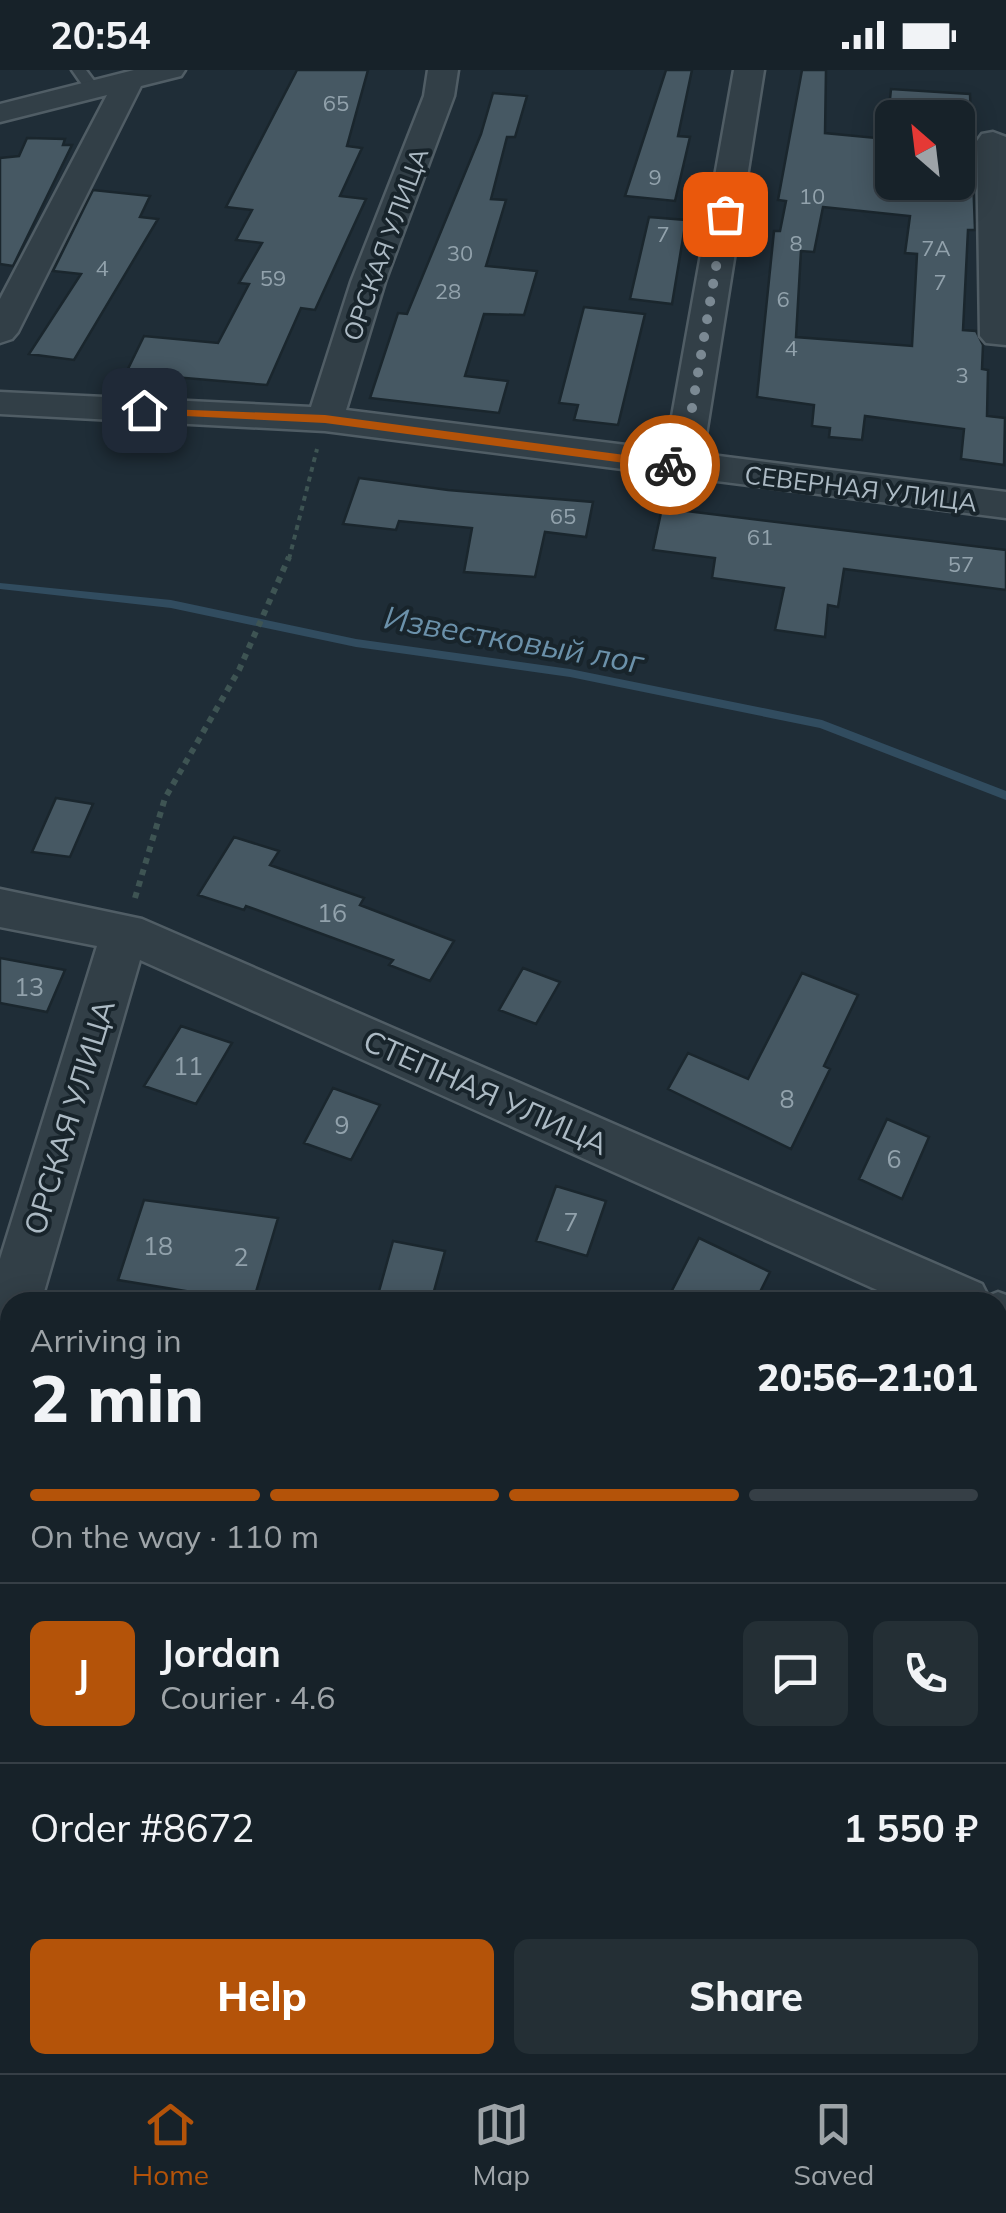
<!DOCTYPE html>
<meta charset="utf-8">
<style>
:root{--surface:#172229;--page:#242f35;--text:#f1f3f6;--muted:#9ea4a8;--line:#363f46;--accent:#b45309}
body{margin:0;font-family:Mulish,sans-serif;background:var(--page);color:var(--text);height:100vh;display:flex;flex-direction:column;font-size:38px;white-space:nowrap}
*{box-sizing:border-box;margin:0}
p{font-size:32px;color:var(--muted)}
.icon{flex:none;width:55px;height:55px;fill:none;stroke:currentColor;stroke-width:2;stroke-linecap:round;stroke-linejoin:round}
.map{position:relative;flex:1;overflow:hidden}
.side{position:absolute;left:0px;top:1222px;width:1008px;height:782px;display:flex;flex-direction:column;background:var(--surface);border-radius:30px 30px 0 0;box-shadow:0 5px 25px #0003,0 0 0 2px var(--line)}
.side>*{flex:none}
.needle{width:65px;rotate:332deg}
.buttons{position:absolute;left:875px;top:30px;display:grid;gap:20px}
.buttons a{display:grid;place-items:center;width:100px;height:100px;border-radius:15px;background:var(--surface);box-shadow:0 5px 25px #0003,0 0 0 2px var(--line);font-size:50px}
.pin{position:absolute;display:grid;place-items:center;width:85px;height:85px;color:#fff;margin:-42px;border-radius:20px;box-shadow:0 5px 15px #0006}
.courier{position:absolute;display:grid;place-items:center;width:100px;height:100px;margin:-50px;border:8px solid #b45309;border-radius:50%;background:#fff;color:#222;box-shadow:0 2px 12px #0007}
.summary em{font-style:normal;font-weight:800}
.summary div{display:flex;flex-direction:column-reverse}
.summary{display:flex;align-items:center;justify-content:space-between;height:170px;padding:0 30px}
h1{font-size:65px;font-weight:800;line-height:75px}
.bar{display:grid;grid-template-columns:repeat(4,1fr);gap:15px 10px;align-content:center;height:120px;padding:0 30px}
.bar i{height:12px;border-radius:8px;background:var(--line)}
.bar .active{background:var(--accent)}
.bar p{grid-column:span 4}
.line{display:flex;align-items:center;gap:25px;padding:0 30px;border-top:2px solid var(--line)}
.line div{flex:1}
.round{display:grid;place-items:center;flex:none;width:105px;height:105px;border-radius:15px;background:var(--page)}
.primary-button{display:flex;gap:20px;margin-top:auto;padding:20px 30px}
.primary-button a{flex:1;height:115px;border-radius:15px;background:var(--accent);color:#fff;font-size:40px;font-weight:800;line-height:115px;text-align:center}
.primary-button a+a{background:var(--page);color:var(--text)}
.status{display:flex;justify-content:space-between;align-items:center;height:70px;padding:0 50px;background:var(--surface);direction:ltr}
.status svg{height:28px;fill:currentColor}
.menu{display:flex;justify-content:space-around;align-items:center;height:140px;border-top:2px solid var(--line);background:var(--surface);font-size:28px;color:var(--muted)}
.menu a{display:grid;justify-items:center;gap:5px}
.menu .active{color:var(--accent)}
.map>svg:first-child{display:block}
</style>
<div class="status"><b>20:54</b><svg viewBox="0 0 49 12"><path d="M0 12V9h3v3zM5 12V6h3v6zM10 12V3h3v9zM15 12V0h3v12zM26 1h20v11H26zM47 4h2v5h-2z"/></svg></div>
<div class="map">
<svg width="1006" height="2003" viewBox="0 0 1006 2003">
<rect width="100%" height="100%" fill="#1f2d37"/>
<g fill="none" stroke-linecap="round" stroke-linejoin="round">
<!-- stream -->
<path fill="#314c5f" fill-rule="evenodd" d="M0 513 171 530 356 569 570 599 822 650 1006 721V730L820 658 570 607 356 577 171 538 0 519Z"/>
</g>
<!-- building -->
<path fill="#465863" stroke="#1a262d" stroke-width="2.5" fill-rule="evenodd" d="M297 0H368L347 76 362 78 340 126 366 129 315 240 301 238 267 315 126 303 144 266 218 273 249 214 239 213 262 173 236 170 252 140 226 137Z
M666 0H692L678 66 690 67 675 131 625 126Z
M802 0H826L825 63 886 69 891 19 970 24 975 160H968L963 260 976 261 983 275 982 299 988 300 987 346 1005 348 1004 395 961 389 964 359 865 346 862 370 829 367 830 358 812 356 814 335 757 327 774 161H780L786 131 778 130ZM892 48H958V112H892ZM823 137 910 146 905 183 917 184 912 276 796 267 801 181 814 182Z
M493 23 527 26 515 67H507L491 129 506 130 486 196 537 201 524 245 484 244 465 306 508 311 499 343 370 328 398 243 407 244 481 64Z
M27 68 65 69 63 75H72L13 196 0 194V88L19 86Z
M93 120 150 126 140 147 158 149 74 290 29 284 81 204 53 201Z
M649 147 686 150 672 234 630 229Z
M584 237 645 244 618 355 574 350 578 335 559 333Z
M359 408 448 420 593 432 586 467 545 462 535 507 464 502 472 458 399 451 396 460 343 454Z
M662 438 1006 480V520L844 499 838 537 828 535 825 567 775 560 784 518 712 508 715 488 653 480Z
M56 728 93 734 70 787 32 782Z
M234 767 279 781 270 795 364 828 360 835 454 871 430 911 389 895 393 890 246 836 244 840 198 825Z
M0 888 65 900 47 942 0 933Z
M523 898 560 912 536 954 499 940Z
M802 903 858 925 824 996 830 999 791 1079 668 1019 688 983 748 1009Z
M181 956 232 973 196 1034 144 1016Z
M333 1018 380 1035 351 1090 304 1073Z
M887 1049 929 1067 902 1129 859 1109Z
M556 1116 606 1131 587 1186 536 1171Z
M144 1130 278 1148 253 1232 118 1210Z
M699 1168 770 1202 755 1232H666Z
M393 1171 445 1181 431 1232H376Z"/>
<g fill="none" stroke-linecap="round" stroke-linejoin="round">
<defs>
<path id="lane" d="M72 0H86L101 20 98 23H88Z"/>
<path id="street" d="M134 0H185L181 6 141 16 18 262 12 269 0 273V229L107 25 0 52V34Z
M428 0H458L454 26 385 212 346 340 666 380 734 0H764L703 384 1006 422V448L325 361 0 344V322L311 337 351 212 424 26Z
M993 62 1006 67V275L986 273 980 266 977 71 982 64Z
M0 819 142 849 982 1214 988 1226 998 1222 1006 1225V1278L998 1275V1232H904L140 890 41 1232H10V1301L0 1304V1189L97 876 0 857Z
M1006 1351V1408L998 1412V1354Z
M0 1596 10 1600V1696L0 1692Z
M10 1959V1995H45L41 2003H0V1963Z
M65 1995H135L137 2003H67Z"/>
</defs>
<!-- lane casing -->
<use href="#lane" stroke="#505d65" stroke-width="5"/>
<!-- street casing -->
<use href="#street" stroke="#505d65" stroke-width="5"/>
<!-- path-far1 -->
<path stroke="#3e5453" stroke-width="4" stroke-dasharray="5 5" stroke-linecap="butt" d="M289 489 317 379"/>
<!-- path -->
<path stroke="#3e5453" stroke-width="6" stroke-dasharray="6 6" stroke-linecap="butt" d="M135 828 165 728 239 600 289 487"/>
<!-- lane -->
<use href="#lane" fill="#323f47" fill-rule="evenodd"/>
<!-- street -->
<use href="#street" fill="#323f47" fill-rule="evenodd"/>
</g>
<!-- route -->
<path fill="#b45309" d="M140 338 325 345 670 391 676 395 670 399 325 353 144 344Z"/>
<g fill="none" stroke-linecap="round" stroke-linejoin="round">
<!-- done -->
<path stroke="#7b8993" stroke-width="10" stroke-dasharray="0 18" d="M670 395 682 397 725 144"/>
</g>
<g text-anchor="middle" dominant-baseline="central" stroke-width="8" stroke-linejoin="round" paint-order="stroke">
<!-- far-number labels -->
<g font-size="22" fill="#92a2ac">
<text x="336" y="33">65</text>
<text x="655" y="107">9</text>
<text x="812" y="126">10</text>
<text x="663" y="164">7</text>
<text x="796" y="173">8</text>
<text x="936" y="178">7А</text>
<text x="460" y="183">30</text>
<text x="102" y="198">4</text>
<text x="273" y="208">59</text>
<text x="940" y="212">7</text>
<text x="448" y="221">28</text>
<text x="783" y="229">6</text>
<text x="791" y="278">4</text>
<text x="962" y="305">3</text>
<text x="563" y="446">65</text>
<text x="760" y="467">61</text>
<text x="961" y="494">57</text>
</g>
<!-- far-street labels -->
<g font-size="25" fill="#acbac4" stroke="#18242b">
<text transform="translate(385 174) rotate(-70)">ОРСКАЯ УЛИЦА</text>
<text transform="translate(861 418) rotate(7)">СЕВЕРНАЯ УЛИЦА</text>
</g>
<!-- number labels -->
<g font-size="25" fill="#92a2ac">
<text x="332" y="842">16</text>
<text x="29" y="916">13</text>
<text x="188" y="995">11</text>
<text x="787" y="1028">8</text>
<text x="342" y="1054">9</text>
<text x="894" y="1088">6</text>
<text x="571" y="1151">7</text>
<text x="158" y="1175">18</text>
<text x="241" y="1186">2</text>
</g>
<!-- street labels -->
<g font-size="30" fill="#acbac4" stroke="#18242b">
<text transform="translate(486 1022) rotate(24)">СТЕПНАЯ УЛИЦА</text>
<text transform="translate(69 1047) rotate(-73)">ОРСКАЯ УЛИЦА</text>
</g>
<!-- water labels -->
<g font-size="32" font-style="italic" fill="#6b91aa" stroke="#18242b">
<text transform="translate(514 569) rotate(10)">Известковый лог</text>
</g>
</g>
</svg>
<div class="buttons">
<a><svg class="needle" viewBox="-14 -14 28 28"><path d="M0-13l5 13h-10z" fill="#e53935"/><path d="M0 13l5-13h-10z" fill="#9ea4a8"/></svg></a>
</div>
<div class="pin" style="left:725px;top:144px;background:#ea580c"><svg class="icon" aria-label="bag" viewBox="0 0 24 24"><path d="M5 8h14l-1 12H6zM9 8a3 3 0 0 1 6 0"/></svg></div>
<div class="pin" style="left:144px;top:340px;background:#1f2937"><svg class="icon" aria-label="home" viewBox="0 0 24 24"><path d="M3 11l9-7 9 7M6 9v11h12V9"/></svg></div>
<div class="courier" style="left:670px;top:395px"><svg class="icon" aria-label="bike" viewBox="0 0 24 24"><circle cx="6" cy="16" r="4"/><circle cx="18" cy="16" r="4"/><path d="M6 16l4-8h5l3 8M10 8l3 8H6M13 5h3"/></svg></div>
<section class="side">
<div class="summary"><div><h1>2 min</h1><p>Arriving in</p></div><em>20:56–21:01</em></div>
<div class="bar"><i class="active"></i><i class="active"></i><i class="active"></i><i></i><p>On the way · 110 m</p></div>
<div class="line" style="height:180px"><b class="round" style="background:var(--accent);color:#fff">J</b><div><b>Jordan</b><p>Courier · 4.6</p></div><a class="round"><svg class="icon" aria-label="chat" viewBox="0 0 24 24"><path d="M4 5h16v11H9l-5 4z"/></svg></a><a class="round"><svg class="icon" aria-label="phone" viewBox="0 0 24 24"><path d="M5 4h4l2 5-3 2q2 4 5 5l2-3 5 2v4C11 20 4 13 5 4z"/></svg></a></div>
<div class="line" style="height:130px"><div>Order #8672</div><b>1 550 ₽</b></div>
<div class="primary-button"><a>Help</a><a>Share</a></div>
</section>
</div>
<nav class="menu">
<a class="active"><svg class="icon" aria-label="home" viewBox="0 0 24 24"><path d="M3 11l9-7 9 7M6 9v11h12V9"/></svg>Home</a>
<a><svg class="icon" aria-label="map" viewBox="0 0 24 24"><path d="M3 6l6-2 6 2 6-2v14l-6 2-6-2-6 2zM9 4v14M15 6v14"/></svg>Map</a>
<a><svg class="icon" aria-label="saved" viewBox="0 0 24 24"><path d="M7 4h10v16l-5-4-5 4z"/></svg>Saved</a>
</nav>
